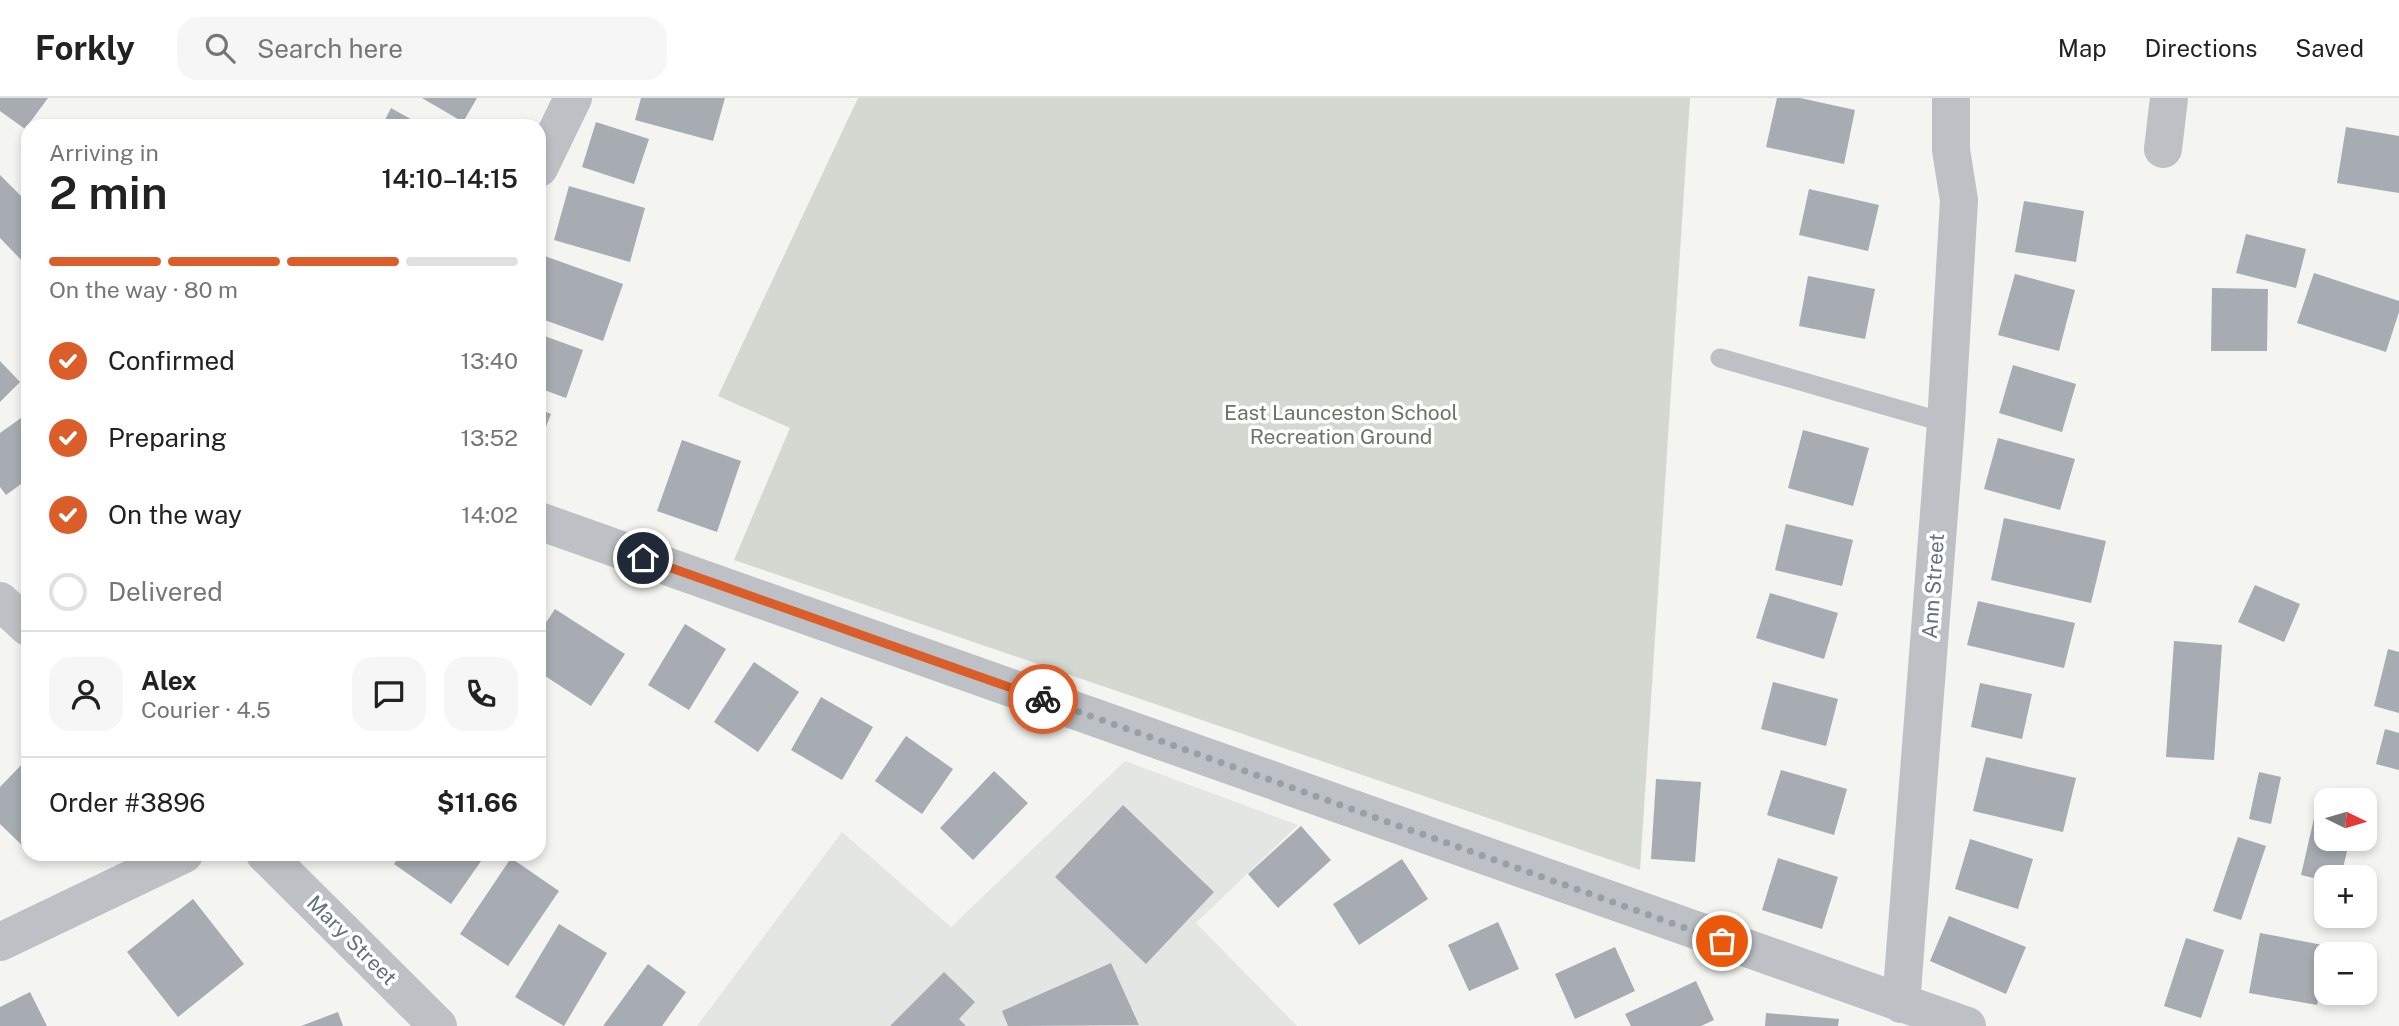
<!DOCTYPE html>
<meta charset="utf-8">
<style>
:root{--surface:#fff;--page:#f6f6f6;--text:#222;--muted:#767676;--line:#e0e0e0;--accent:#da5d2a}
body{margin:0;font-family:"Public Sans",sans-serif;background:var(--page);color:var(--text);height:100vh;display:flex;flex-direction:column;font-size:26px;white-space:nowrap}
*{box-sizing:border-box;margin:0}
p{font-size:23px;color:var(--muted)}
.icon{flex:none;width:38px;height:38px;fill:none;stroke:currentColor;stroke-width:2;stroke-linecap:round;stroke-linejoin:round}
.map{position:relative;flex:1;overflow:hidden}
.panel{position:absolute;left:21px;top:21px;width:525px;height:742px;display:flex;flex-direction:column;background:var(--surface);border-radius:21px;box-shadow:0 4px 10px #0003}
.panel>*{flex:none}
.needle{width:46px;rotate:95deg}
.buttons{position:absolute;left:2314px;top:690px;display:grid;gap:14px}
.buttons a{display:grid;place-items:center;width:63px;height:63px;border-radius:14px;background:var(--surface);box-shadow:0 4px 10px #0003;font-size:35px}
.pin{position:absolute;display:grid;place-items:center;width:60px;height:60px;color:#fff;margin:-30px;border:4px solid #fff;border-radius:50%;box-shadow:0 2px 7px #0007}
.courier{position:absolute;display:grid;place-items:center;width:70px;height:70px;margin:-35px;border:5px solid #da5d2a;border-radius:50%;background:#fff;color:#222;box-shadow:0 2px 9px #0007}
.head em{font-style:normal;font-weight:600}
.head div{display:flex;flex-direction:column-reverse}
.head{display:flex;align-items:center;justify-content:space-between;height:119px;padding:0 28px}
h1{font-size:46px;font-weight:600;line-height:52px}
.bar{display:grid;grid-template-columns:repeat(4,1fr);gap:10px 7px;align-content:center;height:84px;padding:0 28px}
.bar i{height:9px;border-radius:5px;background:var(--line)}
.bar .active{background:var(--accent)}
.bar p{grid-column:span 4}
.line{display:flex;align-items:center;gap:18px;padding:0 28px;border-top:2px solid var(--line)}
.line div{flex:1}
.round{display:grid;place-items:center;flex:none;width:74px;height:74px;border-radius:21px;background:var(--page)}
ol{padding:0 28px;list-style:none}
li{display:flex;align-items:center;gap:21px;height:77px}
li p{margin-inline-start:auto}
li .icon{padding:7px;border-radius:50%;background:var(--accent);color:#fff;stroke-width:4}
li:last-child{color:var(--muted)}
li i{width:38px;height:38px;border:4px solid var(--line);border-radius:50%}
header{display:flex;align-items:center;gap:42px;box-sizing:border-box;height:98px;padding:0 35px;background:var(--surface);border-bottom:2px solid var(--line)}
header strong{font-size:33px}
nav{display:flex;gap:38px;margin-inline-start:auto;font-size:24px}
.search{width:490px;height:63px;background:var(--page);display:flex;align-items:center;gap:18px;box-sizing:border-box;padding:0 24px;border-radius:21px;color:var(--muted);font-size:26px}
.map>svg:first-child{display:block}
</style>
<header>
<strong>Forkly</strong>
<div class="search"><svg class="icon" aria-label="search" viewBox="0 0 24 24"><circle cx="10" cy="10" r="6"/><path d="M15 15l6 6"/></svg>Search here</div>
<nav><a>Map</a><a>Directions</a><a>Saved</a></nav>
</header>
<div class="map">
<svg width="2399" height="928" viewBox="0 0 2399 928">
<rect width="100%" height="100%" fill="#f4f4f0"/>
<!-- built -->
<path fill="#e4e6e4" d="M1125 663 1298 727 1196 825 1297 928H697L842 734 951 829Z"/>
<!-- green -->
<path fill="#d3d9d0" d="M858 0H1690L1640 772 734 462 790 330 718 298Z"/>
<!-- building -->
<path fill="#a6acb2" d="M0 0H48L25 31 0 13Z
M422 0H477L463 24Z
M641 0H725L713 43 635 22Z
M1777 0H1800L1855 12 1844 66 1766 49Z
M391 10 423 28H382Z
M596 24 649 41 634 86 582 69Z
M2346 29 2399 38V95L2337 85Z
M0 77 28 105V169L0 140Z
M569 88 645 110 630 164 554 142Z
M1809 91 1879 107 1868 153 1799 137Z
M2024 103 2084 113 2076 164 2015 154Z
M2246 136 2306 151 2296 190 2236 175Z
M539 156 623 186 603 243 539 220Z
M2314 175 2399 203V214L2386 254 2297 225Z
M2015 176 2075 192 2059 253 1998 237Z
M1808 178 1875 191 1865 241 1799 228Z
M2212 190 2268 191 2267 253H2211Z
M539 236 583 252 566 300 539 290Z
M0 263 20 284 0 304Z
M2013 267 2076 286 2062 334 1999 315Z
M539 311 551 316 539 346Z
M28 315V381L6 397 0 389V335Z
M1803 332 1869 350 1853 408 1788 390Z
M1998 340 2075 361 2060 412 1984 391Z
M682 342 741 363 717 434 657 413Z
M2004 420 2106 443 2091 505 1991 482Z
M1786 426 1853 442 1842 488 1775 472Z
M2255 487 2300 506 2284 544 2238 524Z
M1770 495 1838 515 1824 561 1756 540Z
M1978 503 2075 525 2064 570 1967 547Z
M555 511 625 556 591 608 539 574V535Z
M685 526 726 551 689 612 648 587Z
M2174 543 2222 547 2214 662 2166 659Z
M2388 551 2399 554V615L2374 608Z
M754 564 799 594 758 654 714 624Z
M1773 584 1838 601 1826 648 1761 631Z
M1980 585 2032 596 2022 641 1971 629Z
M821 599 873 629 842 682 791 652Z
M2385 631 2399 635V672L2376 666Z
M906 638 953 671 922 716 875 683Z
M1986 659 2076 680 2063 734 1973 713Z
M28 660V753L0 726V689Z
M1781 672 1847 691 1834 737 1767 717Z
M994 673 1028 705 973 762 940 730Z
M2259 674 2281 679 2271 726 2249 721Z
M1656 681 1701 684 1695 764 1651 761Z
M1123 707 1214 794 1146 866 1055 779Z
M2315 716 2326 719V740H2350L2341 779H2326V783L2301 777Z
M1301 728 1331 762 1278 810 1248 776Z
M2238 739 2266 748 2241 822 2213 813Z
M1970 741 2033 761 2018 811 1955 791Z
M401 756H486L451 806 394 766Z
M511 760 559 793 508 868 460 836Z
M1778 760 1838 779 1822 831 1762 812Z
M1402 761 1428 801 1359 847 1333 806Z
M193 801 244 866 178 919 127 854Z
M1949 818 2026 849 2006 896 1930 863Z
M1498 824 1519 871 1469 893 1448 847Z
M559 826 607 855 564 928 515 899Z
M2260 835 2328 848 2317 907 2249 895Z
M2186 840 2224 852 2201 920 2164 908Z
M1615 849 1635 893 1575 921 1555 876Z
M1111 865 1139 927 1008 928 1002 913Z
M648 866 686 894 662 928H603Z
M944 874 975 904 959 921 966 928H890Z
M1696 883 1714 922 1701 928H1631L1625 916Z
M30 894 47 928H0V909Z
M338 914 343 928H301Z
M1766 915 1839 921 1838 928H1765Z"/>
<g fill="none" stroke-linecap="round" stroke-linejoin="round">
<!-- service -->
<path stroke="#bdc0c4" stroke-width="19" d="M1720 260 1946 325"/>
<!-- minor -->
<path stroke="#bdc0c4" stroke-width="38" d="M2163 51 2169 0
M539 70 573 0
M539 423 1967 928
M0 503 28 529
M265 756 438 928
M0 844 184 756
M1901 906 1946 325 1959 102 1951 52V0"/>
</g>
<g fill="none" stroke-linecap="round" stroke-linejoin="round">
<!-- done -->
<path stroke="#96a0a7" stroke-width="7" stroke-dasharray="0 12.6" d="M1043 601 1722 843"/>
<!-- route -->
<path stroke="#da5d2a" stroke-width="9" d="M643 460 1043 601"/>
</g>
<g text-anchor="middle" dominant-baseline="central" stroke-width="7" stroke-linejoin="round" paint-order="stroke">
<!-- park labels -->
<g font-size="21" fill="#667763" stroke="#fff">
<text x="1341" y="314">East Launceston School<tspan x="1341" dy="24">Recreation Ground</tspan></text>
</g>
<!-- street labels -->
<g font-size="21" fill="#647280" stroke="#fff">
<text transform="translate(1933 488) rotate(-86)">Ann Street</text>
<text transform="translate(352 842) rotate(45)">Mary Street</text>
</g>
</g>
</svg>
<div class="buttons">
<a><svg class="needle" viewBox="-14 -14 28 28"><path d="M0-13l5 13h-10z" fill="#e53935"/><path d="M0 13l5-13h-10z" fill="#767676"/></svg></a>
<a>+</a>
<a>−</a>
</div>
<div class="pin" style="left:1722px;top:843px;background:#ea580c"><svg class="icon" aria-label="bag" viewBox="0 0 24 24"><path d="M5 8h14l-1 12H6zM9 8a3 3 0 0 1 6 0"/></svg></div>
<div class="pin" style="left:643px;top:460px;background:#1f2937"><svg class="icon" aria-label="home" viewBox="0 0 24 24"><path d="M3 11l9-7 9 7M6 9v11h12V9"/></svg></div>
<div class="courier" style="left:1043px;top:601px"><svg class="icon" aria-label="bike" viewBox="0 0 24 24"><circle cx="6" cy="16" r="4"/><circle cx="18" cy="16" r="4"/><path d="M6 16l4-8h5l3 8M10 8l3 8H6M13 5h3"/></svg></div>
<section class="panel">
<div class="head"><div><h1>2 min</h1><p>Arriving in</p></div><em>14:10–14:15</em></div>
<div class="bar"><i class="active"></i><i class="active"></i><i class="active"></i><i></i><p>On the way · 80 m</p></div>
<ol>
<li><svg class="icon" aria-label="check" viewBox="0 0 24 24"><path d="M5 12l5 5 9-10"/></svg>Confirmed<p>13:40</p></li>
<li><svg class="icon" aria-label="check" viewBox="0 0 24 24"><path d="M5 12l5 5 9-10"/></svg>Preparing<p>13:52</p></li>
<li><svg class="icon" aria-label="check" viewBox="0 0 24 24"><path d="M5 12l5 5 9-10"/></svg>On the way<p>14:02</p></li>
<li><i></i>Delivered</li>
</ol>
<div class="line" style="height:126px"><a class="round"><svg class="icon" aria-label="person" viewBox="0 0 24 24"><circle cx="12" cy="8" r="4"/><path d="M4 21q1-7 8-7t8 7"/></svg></a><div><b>Alex</b><p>Courier · 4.5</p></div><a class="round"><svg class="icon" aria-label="chat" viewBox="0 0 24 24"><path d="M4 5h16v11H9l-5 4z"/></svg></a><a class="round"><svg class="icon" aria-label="phone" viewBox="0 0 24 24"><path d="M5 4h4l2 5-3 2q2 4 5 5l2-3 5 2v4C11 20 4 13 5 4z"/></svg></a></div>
<div class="line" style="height:91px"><div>Order #3896</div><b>$11.66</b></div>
</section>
</div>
